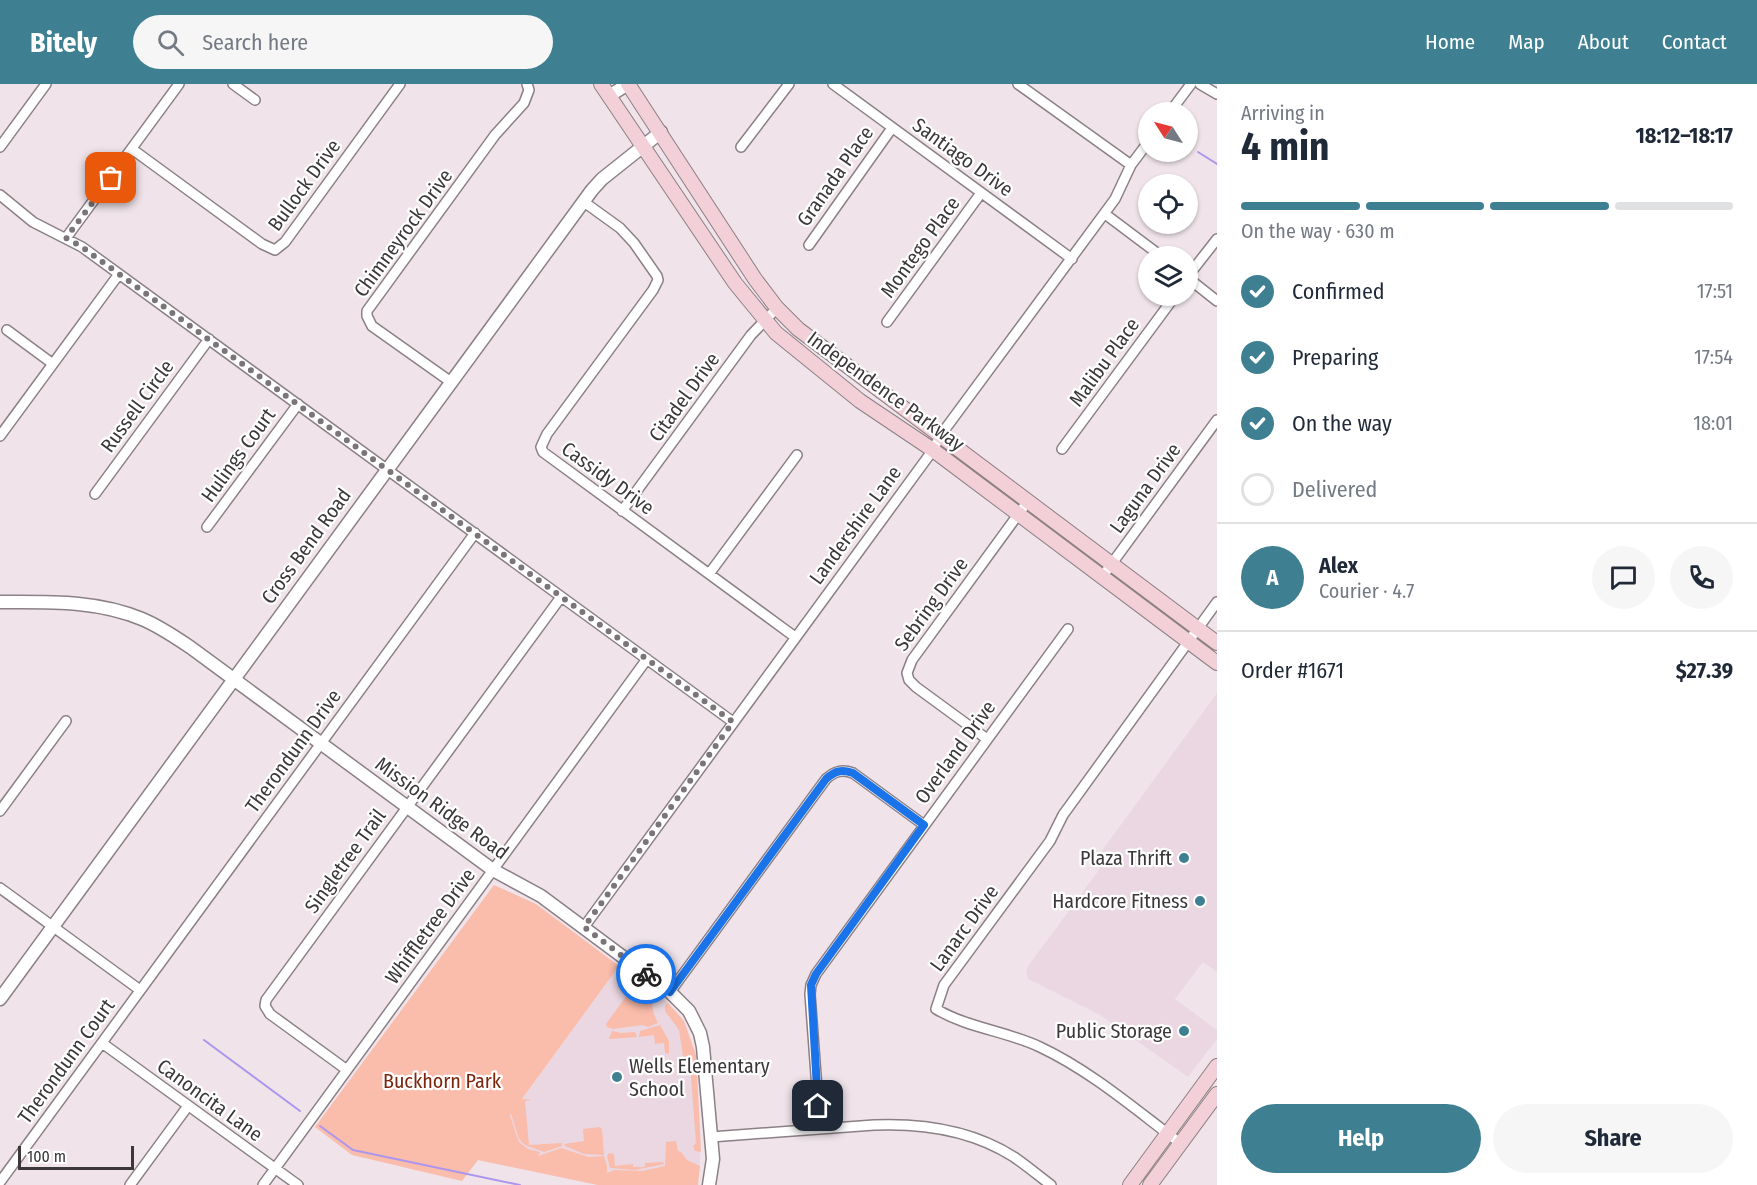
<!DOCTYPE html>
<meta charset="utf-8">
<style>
:root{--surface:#fff;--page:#f6f6f7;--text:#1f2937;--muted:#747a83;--line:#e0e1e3;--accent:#3e7f91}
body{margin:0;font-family:"Fira Sans Condensed",sans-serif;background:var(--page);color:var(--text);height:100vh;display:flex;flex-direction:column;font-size:22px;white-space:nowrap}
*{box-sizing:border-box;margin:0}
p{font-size:20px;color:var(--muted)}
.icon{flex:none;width:33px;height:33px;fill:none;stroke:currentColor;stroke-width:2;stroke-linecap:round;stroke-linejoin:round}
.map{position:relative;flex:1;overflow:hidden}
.details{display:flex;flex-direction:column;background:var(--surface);width:540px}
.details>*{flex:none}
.needle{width:39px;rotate:306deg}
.fabs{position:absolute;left:1138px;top:18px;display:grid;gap:12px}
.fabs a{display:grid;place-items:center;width:60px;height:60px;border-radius:50%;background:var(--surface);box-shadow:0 2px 4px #0004;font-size:30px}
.scale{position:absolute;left:18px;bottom:15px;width:116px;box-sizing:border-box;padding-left:6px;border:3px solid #3c383a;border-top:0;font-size:16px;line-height:21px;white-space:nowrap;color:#3c383a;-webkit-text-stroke:4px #fff;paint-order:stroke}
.pin{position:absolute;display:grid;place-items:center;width:51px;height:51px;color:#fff;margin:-26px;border-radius:12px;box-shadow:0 3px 9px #0006}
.courier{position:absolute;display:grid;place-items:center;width:60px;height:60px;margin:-30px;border:4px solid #1a73e8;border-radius:50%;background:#fff;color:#222;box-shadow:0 2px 8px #0007}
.summary em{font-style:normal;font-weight:700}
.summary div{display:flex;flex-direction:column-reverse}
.summary{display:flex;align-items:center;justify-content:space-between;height:102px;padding:0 24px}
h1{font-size:39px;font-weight:700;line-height:45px}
.bar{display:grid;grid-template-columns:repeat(4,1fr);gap:9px 6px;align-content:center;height:72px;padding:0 24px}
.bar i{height:8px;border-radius:4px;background:var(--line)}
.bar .selected{background:var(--accent)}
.bar p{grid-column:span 4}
.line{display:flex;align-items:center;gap:15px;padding:0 24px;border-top:2px solid var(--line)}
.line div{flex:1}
.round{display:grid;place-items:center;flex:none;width:63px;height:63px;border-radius:32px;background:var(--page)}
ol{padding:0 24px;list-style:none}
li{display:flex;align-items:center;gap:18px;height:66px}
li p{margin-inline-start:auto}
li .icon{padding:6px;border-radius:50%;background:var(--accent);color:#fff;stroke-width:4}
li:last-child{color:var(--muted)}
li i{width:33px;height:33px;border:3px solid var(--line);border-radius:50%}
.action{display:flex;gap:12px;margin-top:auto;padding:12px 24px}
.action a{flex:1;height:69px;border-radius:36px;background:var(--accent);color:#fff;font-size:24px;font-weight:700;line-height:69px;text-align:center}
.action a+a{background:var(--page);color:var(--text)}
header{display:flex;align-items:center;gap:36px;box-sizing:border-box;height:84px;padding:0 30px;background:var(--accent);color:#fff}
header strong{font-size:28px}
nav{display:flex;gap:33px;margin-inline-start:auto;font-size:21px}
.search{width:420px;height:54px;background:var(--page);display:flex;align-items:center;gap:15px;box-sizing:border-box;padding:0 21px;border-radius:33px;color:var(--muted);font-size:22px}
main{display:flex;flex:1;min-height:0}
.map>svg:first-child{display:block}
</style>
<header>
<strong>Bitely</strong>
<div class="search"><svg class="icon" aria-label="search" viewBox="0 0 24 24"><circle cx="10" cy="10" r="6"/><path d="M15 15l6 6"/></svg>Search here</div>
<nav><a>Home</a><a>Map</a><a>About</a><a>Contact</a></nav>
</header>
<main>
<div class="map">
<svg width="1217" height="1101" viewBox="0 0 1217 1101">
<rect width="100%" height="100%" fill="#f0e4ea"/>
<!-- built -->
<path fill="#ebd7e1" d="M1217 609V888L1203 878 1175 915 1217 946V955L1188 993 1100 931 1028 895 1026 889 1028 882 1099 786 1101 768Z
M619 882 669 920 684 937 696 971 701 1062 698 1101H598L478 1076Z"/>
<!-- green -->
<path fill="#fabcab" d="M494 801 536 820 619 882 522 1015 532 1016 525 1017 529 1061 562 1059V1062L544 1068 525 1061 519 1055 511 1030 510 1032 519 1058 528 1065 540 1068 538 1072 561 1064 589 1073 604 1072 607 1082V1089L614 1086 642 1087 665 1082 666 1058 676 1057 678 1067 681 1068 687 1076 700 1082 698 1101H598L478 1076 462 1097 352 1071 315 1043Z
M638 896 656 910C649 921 653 928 658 939L648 943 642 941 613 945 607 943 606 940Z
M668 919 684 937 696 971 701 1068 695 1067 693 1062 696 1059 690 979 683 972 679 946 665 927V921Z
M660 941 669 957V970L665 969 664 959 655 960 654 951 639 953 640 947Z
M612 947 621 949 635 948 637 953 609 955Z
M600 1043 602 1045 604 1071 584 1070 565 1062 564 1060 584 1057 583 1045Z
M609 1069 614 1070 615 1082 633 1080V1083H645V1079L663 1078 664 1080 635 1086 610 1084 607 1072Z"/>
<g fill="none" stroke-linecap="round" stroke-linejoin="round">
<!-- stream -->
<path stroke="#ac96ed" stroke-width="2" d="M1198 68 1217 80
M204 956 300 1027
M320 1042 353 1066 520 1101"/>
<defs>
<path id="minor" d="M233 0 255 16
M833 0 1072 175
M1018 0 1131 81
M1200 0 1217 10
M1170 28 1191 0
M0 63 46 0
M741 63 789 0
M132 65 262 160 275 166 285 158 400 0
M0 111 33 138 82 163 733 638
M584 118 620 144 634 159 657 192 658 196 653 206 547 350 541 363 543 368 795 553
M1105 130 1161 172
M66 154 179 0
M809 161 892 44
M1188 192 1217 155
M1188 194 1217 217
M887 238 981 109
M7 246 53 280
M451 298 372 242 367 232V227L495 51 524 19 529 6 527 0
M0 352 119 190
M1062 365 1175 212
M95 410 209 255
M622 427 751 251 777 224
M207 443 298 320
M709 490 797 371
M1102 493 1217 336
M987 655 916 603 909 596 907 589 912 576 1028 417
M0 727 66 637
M0 804 140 906
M584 843 933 366 940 352 1115 115 1131 81 1149 57
M670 908 826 695C835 687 842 685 853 689L924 741
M102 959 298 1101
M347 986 270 930 265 922 266 916 561 513
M820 1045 810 910 811 901 816 890 1068 545
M711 1053 874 1041C923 1039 972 1046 1014 1073 1027 1082 1039 1092 1051 1101
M1180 1059C1136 1026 1091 987 1040 963 1006 947 968 944 936 925L944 901 1050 757 1063 731 1217 518
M0 1098 475 449
M130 1101 188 1022
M263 1101 647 575"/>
<path id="tertiary" d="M609 12 628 0
M0 518C48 518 97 516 142 535 159 542 175 553 190 563L493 786 541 812 670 908 689 927 700 949 703 963 713 1075 709 1101
M0 915 592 106 602 95 661 48"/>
<path id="secondary" d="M601 0 735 199 776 249 860 317 933 366 1217 579
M628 0 755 195 777 224 798 245 1217 559
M1130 1101 1217 982
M1150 1101 1217 1010"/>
</defs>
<!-- minor casing -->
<use href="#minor" stroke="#8b8086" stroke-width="12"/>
<!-- tertiary casing -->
<use href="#tertiary" stroke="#8b8086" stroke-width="15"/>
<!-- secondary casing -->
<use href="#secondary" stroke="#8b8086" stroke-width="16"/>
<!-- minor -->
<use href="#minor" stroke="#fff" stroke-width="9"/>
<!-- tertiary -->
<use href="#tertiary" stroke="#fff" stroke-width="12"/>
<!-- secondary -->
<use href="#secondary" stroke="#f3d0d7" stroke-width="14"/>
</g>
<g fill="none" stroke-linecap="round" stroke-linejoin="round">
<!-- done -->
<path stroke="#7b7478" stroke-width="6" stroke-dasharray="0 10.8" d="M111 94 66 154 82 163 733 638 584 843 646 890"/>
<!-- route -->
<path stroke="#1a73e8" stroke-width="8" d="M646 890 670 908 826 695C835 687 841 685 853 689L924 741 816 890 811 901 818 1022"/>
</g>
<!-- markers -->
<g fill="#3e7f91" stroke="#fff" stroke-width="2">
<circle cx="1184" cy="774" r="6"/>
<circle cx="1200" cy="817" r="6"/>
<circle cx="1184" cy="947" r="6"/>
<circle cx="617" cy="993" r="6"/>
</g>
<g text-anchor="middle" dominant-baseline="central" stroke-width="4.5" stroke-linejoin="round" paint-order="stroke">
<!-- street labels -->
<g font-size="20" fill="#3c383a" stroke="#fff">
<text transform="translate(963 73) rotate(36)">Santiago Drive</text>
<text transform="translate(835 92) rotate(-55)">Granada Place</text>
<text transform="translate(304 101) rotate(-54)">Bullock Drive</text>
<text transform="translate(403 149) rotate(-54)">Chimneyrock Drive</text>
<text transform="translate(920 163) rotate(-54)">Montego Place</text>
<text transform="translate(1104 278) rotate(-54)">Malibu Place</text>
<text transform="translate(886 307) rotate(36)">Independence Parkway</text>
<text transform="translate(684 313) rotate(-54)">Citadel Drive</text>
<text transform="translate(137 322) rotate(-54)">Russell Circle</text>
<text transform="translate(238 371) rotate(-54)">Hulings Court</text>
<text transform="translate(608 394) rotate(36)">Cassidy Drive</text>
<text transform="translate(1145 404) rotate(-54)">Laguna Drive</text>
<text transform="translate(855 441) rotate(-54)">Landershire Lane</text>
<text transform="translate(306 462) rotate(-54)">Cross Bend Road</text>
<text transform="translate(931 520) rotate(-54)">Sebring Drive</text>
<text transform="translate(293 667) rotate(-54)">Therondunn Drive</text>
<text transform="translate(955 668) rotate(-54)">Overland Drive</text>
<text transform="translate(442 724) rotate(36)">Mission Ridge Road</text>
<text transform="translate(345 777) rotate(-54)">Singletree Trail</text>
<text transform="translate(430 842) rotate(-54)">Whiffletree Drive</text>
<text transform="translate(964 844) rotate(-54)">Lanarc Drive</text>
<text transform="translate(66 977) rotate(-54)">Therondunn Court</text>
<text transform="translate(210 1016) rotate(36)">Canoncita Lane</text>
</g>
<!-- poi labels -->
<g font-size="20" fill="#3c383a" stroke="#fff" text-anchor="end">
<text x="1172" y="774">Plaza Thrift</text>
<text x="1188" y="817">Hardcore Fitness</text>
<text x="1172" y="947">Public Storage</text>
<text x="629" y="982" text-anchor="start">Wells Elementary<tspan x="629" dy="23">School</tspan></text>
</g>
<!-- park labels -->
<g font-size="20" fill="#7c260d" stroke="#fff">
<text x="442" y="997">Buckhorn Park</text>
</g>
</g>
</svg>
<div class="fabs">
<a><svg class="needle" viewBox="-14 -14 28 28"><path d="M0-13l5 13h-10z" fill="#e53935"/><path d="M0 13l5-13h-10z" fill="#747a83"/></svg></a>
<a><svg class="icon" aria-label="locate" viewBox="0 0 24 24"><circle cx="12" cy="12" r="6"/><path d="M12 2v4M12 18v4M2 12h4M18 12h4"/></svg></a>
<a><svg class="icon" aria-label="layers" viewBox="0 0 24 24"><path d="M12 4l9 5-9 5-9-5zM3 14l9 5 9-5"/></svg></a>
</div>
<div class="scale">100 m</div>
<div class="pin" style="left:111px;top:94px;background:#ea580c"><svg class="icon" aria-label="bag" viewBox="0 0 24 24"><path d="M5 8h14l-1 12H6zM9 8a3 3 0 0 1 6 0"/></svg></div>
<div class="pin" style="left:818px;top:1022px;background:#1f2937"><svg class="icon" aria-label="home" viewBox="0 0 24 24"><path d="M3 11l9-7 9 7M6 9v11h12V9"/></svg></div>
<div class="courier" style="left:646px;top:890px"><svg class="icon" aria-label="bike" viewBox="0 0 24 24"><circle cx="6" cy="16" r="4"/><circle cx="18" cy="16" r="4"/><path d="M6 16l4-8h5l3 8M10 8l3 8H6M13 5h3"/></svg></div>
</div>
<section class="details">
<div class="summary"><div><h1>4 min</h1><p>Arriving in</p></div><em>18:12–18:17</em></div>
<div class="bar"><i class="selected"></i><i class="selected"></i><i class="selected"></i><i></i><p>On the way · 630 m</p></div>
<ol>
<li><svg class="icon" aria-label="check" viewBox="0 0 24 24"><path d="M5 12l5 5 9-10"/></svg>Confirmed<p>17:51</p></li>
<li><svg class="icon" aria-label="check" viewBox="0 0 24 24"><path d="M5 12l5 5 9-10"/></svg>Preparing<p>17:54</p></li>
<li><svg class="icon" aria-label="check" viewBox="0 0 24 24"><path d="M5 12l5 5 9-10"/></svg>On the way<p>18:01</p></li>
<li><i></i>Delivered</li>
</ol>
<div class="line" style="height:108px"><b class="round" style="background:var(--accent);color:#fff">A</b><div><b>Alex</b><p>Courier · 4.7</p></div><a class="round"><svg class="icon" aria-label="chat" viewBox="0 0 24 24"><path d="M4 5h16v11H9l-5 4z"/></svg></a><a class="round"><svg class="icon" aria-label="phone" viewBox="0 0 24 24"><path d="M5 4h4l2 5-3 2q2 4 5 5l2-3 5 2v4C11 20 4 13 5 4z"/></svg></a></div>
<div class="line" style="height:78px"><div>Order #1671</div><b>$27.39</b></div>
<div class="action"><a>Help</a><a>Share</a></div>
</section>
</main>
